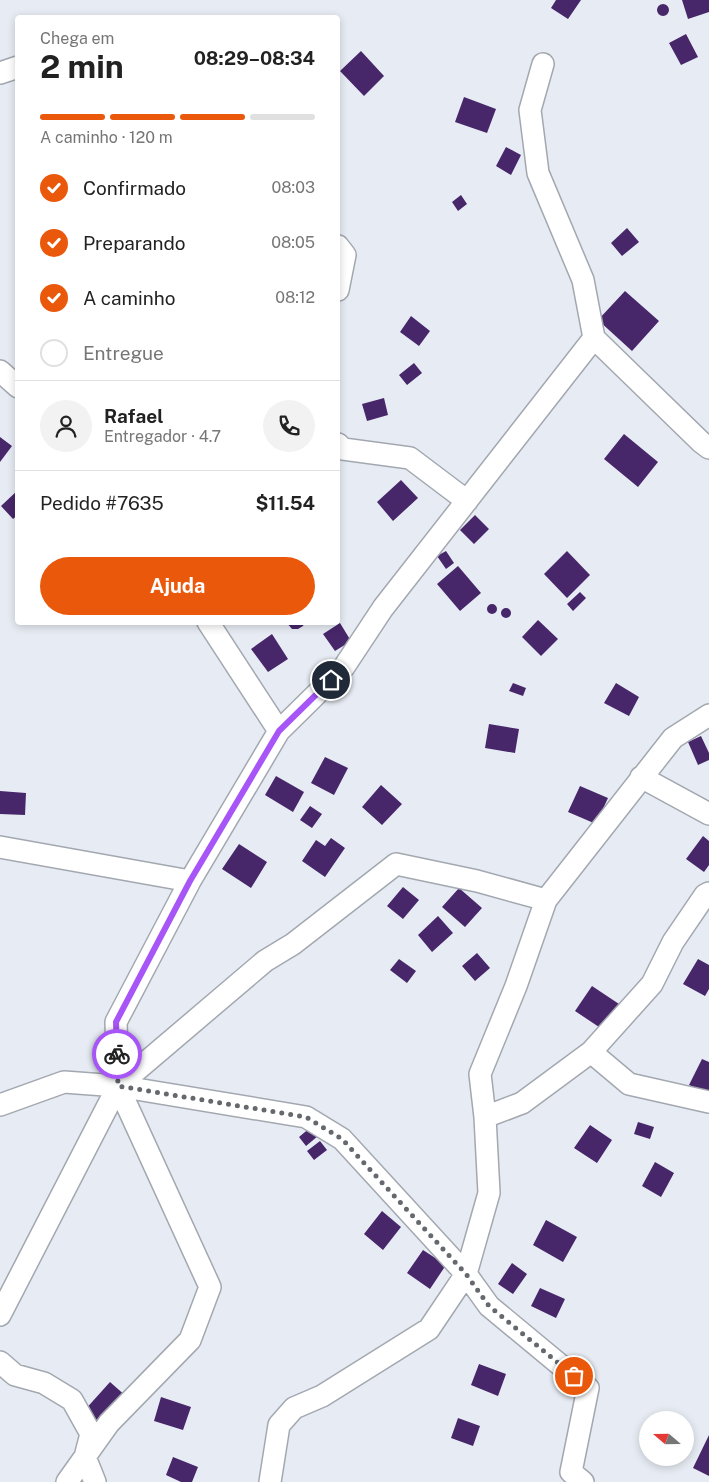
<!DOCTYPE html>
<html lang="pt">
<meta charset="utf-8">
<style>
:root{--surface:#fff;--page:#f2f2f2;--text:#222;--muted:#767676;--line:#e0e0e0;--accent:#ea580c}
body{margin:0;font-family:"Public Sans",sans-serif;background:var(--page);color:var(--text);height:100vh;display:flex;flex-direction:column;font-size:19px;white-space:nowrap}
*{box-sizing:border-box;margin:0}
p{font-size:16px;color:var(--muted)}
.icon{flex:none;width:28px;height:28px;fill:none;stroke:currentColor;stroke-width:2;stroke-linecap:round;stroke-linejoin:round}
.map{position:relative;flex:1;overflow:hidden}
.side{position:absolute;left:15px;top:15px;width:325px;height:610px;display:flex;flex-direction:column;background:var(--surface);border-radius:5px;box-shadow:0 2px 8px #0003}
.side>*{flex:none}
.needle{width:32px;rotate:290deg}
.fabs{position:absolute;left:639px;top:1411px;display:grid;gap:10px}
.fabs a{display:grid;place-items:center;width:55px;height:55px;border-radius:50%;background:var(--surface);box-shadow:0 2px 8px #0003;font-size:25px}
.pin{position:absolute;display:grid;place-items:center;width:42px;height:42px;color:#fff;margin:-21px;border:2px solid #fff;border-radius:50%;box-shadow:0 1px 5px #0007}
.courier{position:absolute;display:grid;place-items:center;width:50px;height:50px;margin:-25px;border:4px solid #a855f7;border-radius:50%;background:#fff;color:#222;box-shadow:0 1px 6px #0007}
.summary em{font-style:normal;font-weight:700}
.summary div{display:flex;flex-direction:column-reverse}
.summary{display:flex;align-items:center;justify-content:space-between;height:85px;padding:0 25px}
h1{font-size:32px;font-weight:700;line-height:38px}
.bar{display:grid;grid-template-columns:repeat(4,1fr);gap:8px 5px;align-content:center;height:60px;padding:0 25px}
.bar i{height:6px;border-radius:4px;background:var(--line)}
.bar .current{background:var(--accent)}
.bar p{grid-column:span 4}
.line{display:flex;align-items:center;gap:12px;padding:0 25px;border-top:1px solid var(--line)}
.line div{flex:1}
.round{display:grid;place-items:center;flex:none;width:52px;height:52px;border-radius:26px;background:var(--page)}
ol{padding:0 25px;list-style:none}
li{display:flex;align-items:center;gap:15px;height:55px}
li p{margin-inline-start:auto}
li .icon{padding:5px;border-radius:50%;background:var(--accent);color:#fff;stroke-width:4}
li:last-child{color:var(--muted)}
li i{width:28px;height:28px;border:2px solid var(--line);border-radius:50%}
.primary-button{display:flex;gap:10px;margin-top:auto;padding:10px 25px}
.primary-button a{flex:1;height:58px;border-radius:30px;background:var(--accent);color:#fff;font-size:20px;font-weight:700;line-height:58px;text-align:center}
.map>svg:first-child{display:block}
</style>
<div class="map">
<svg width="709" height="1482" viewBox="0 0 709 1482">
<rect width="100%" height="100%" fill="#e7ecf4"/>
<!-- building -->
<path fill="#472669" d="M556 0H581L568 19 551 8Z
M682 0H709V12L688 19Z
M657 10a6 6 0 1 1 12 0a6 6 0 1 1-12 0Z
M686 34 698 57 681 65 669 43Z
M361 51 384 76 364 96 340 71Z
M464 97 496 109 487 133 455 122Z
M506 147 521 155 511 175 496 166Z
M461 195 467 204 458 211 452 202Z
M627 228 639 242 622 256 611 243Z
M625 291 659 321 632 351 598 320Z
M411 316 430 331 419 346 400 332Z
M414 363 422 373 407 385 399 375Z
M384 398 388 415 367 421 362 404Z
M624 434 658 462 638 487 604 459Z
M0 437 12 446 0 462Z
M401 480 418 498 393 521 377 502Z
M18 490V515L13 519 1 506Z
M475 515 489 529 474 544 460 530Z
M446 551 454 563 446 569 437 556Z
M567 551 590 575 567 598 544 574Z
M458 566 481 593 460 611 437 584Z
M580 592 586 598 573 611 567 604Z
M487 609a5 5 0 1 1 10 0a5 5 0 1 1-10 0Z
M501 613a5 5 0 1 1 10 0a5 5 0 1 1-10 0Z
M538 620 558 639 541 656 522 637Z
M286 622H305L303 626 298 629H292Z
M340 623 351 641 335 651 323 634Z
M272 634 288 659 268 672 251 649Z
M513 683 526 688 523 696 509 691Z
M616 683 639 697 629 716 604 703Z
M489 724 519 729 515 753 485 748Z
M701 736 709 753V760L698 765 688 742Z
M325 757 348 768 334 795 311 783Z
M276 776 304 792 293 812 265 795Z
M381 785 402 804 382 825 362 807Z
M580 786 608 798 596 824 568 812Z
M0 791 26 793 25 815 0 814Z
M310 806 322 814 312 828 300 820Z
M703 836 709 841V865L704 872 686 859Z
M331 838 345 848 325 877 302 861 316 840 325 846Z
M239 844 267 862 251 888 222 869Z
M403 887 419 900 403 919 387 906Z
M459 888 482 908 465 927 442 907Z
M438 916 453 933 432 952 418 935Z
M477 953 490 968 475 981 462 966Z
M399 959 416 971 407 983 390 970Z
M698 959 709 965V989L705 996 683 984Z
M592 986 619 1004 602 1029 575 1011Z
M702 1059 709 1062V1095L689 1085Z
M638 1122 654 1127 650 1139 634 1134Z
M590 1125 612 1140 597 1163 574 1148Z
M311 1127 318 1136 306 1146 299 1137Z
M320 1141 327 1150 314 1160 307 1151Z
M655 1162 674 1173 661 1197 642 1186Z
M382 1211 401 1227 383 1250 364 1234Z
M546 1220 577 1237 563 1262 533 1245Z
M423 1250 446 1265 430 1289 407 1273Z
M512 1263 527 1274 513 1294 498 1284Z
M540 1288 565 1299 556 1318 531 1306Z
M479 1364 506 1374 498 1396 471 1385Z
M110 1382 127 1397 99 1427 83 1412Z
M161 1397 191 1407 183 1430 154 1421Z
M458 1418 480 1426 473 1446 451 1438Z
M709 1435V1476L693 1468Z
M173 1457 198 1467 192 1482H181L166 1475Z"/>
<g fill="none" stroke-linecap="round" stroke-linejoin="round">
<defs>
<path id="street" d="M543 64 530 110 538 173 583 280 594 338 701 442 709 448
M0 73 18 67
M338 246 345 255 338 290
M0 371 18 387
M338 444 343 449 410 458 467 501
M208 622 279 731
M641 777 709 814
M0 847 190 881
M591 1052 629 1084 709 1102
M0 1105 64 1082 118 1086 306 1117 342 1139 466 1274 489 1306 588 1388 571 1472 583 1482
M485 1117 522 1103 591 1052 652 984 673 942 705 895 709 893
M0 1315 118 1086 265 961 293 944 396 864 477 881 546 900 673 738 709 715
M0 1362 15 1375 44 1383 72 1400 91 1434 85 1457 95 1482
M67 1482 109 1423 190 1340 210 1287 118 1086 116 1022 190 881 279 731 344 667 383 608 594 338
M270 1482 279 1425 294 1408 322 1396 429 1329 466 1274 489 1193 485 1117 480 1074 516 986 546 900"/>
</defs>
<!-- street casing -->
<use href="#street" stroke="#a3a8b0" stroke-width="24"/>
<!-- street -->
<use href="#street" stroke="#fff" stroke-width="21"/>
</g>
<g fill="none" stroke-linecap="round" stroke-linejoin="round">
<!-- done -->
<path stroke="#65686d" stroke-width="5" stroke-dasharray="0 9" d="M117 1054 118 1086 306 1117 342 1139 466 1274 489 1306 574 1376"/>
<!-- route -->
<path stroke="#a855f7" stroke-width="6" d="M117 1054 116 1022 190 881 279 731 331 680"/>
</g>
</svg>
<div class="fabs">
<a><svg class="needle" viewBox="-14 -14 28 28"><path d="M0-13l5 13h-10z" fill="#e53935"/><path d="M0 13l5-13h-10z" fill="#767676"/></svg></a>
</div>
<div class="pin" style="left:574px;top:1376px;background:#ea580c"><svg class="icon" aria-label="bag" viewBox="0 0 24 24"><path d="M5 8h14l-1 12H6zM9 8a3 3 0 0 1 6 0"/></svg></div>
<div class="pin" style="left:331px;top:680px;background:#1f2937"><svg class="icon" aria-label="home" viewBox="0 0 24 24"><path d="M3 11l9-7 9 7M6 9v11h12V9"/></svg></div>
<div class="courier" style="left:117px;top:1054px"><svg class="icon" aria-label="bike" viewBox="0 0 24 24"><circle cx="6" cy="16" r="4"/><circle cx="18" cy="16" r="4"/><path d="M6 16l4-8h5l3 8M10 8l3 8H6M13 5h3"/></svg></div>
<section class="side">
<div class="summary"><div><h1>2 min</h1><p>Chega em</p></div><em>08:29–08:34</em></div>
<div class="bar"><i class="current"></i><i class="current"></i><i class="current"></i><i></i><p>A caminho · 120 m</p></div>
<ol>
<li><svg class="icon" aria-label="check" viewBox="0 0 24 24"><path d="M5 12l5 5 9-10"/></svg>Confirmado<p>08:03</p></li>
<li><svg class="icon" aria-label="check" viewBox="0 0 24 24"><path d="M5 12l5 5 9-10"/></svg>Preparando<p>08:05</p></li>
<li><svg class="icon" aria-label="check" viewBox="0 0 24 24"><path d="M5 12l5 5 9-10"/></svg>A caminho<p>08:12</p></li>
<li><i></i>Entregue</li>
</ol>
<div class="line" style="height:90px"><a class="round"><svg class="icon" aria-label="person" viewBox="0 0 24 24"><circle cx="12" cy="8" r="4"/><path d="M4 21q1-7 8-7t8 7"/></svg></a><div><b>Rafael</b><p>Entregador · 4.7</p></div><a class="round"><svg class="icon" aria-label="phone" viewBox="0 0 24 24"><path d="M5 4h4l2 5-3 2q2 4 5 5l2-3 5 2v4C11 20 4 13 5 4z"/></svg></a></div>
<div class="line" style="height:65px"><div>Pedido #7635</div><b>$11.54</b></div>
<div class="primary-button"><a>Ajuda</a></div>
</section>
</div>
